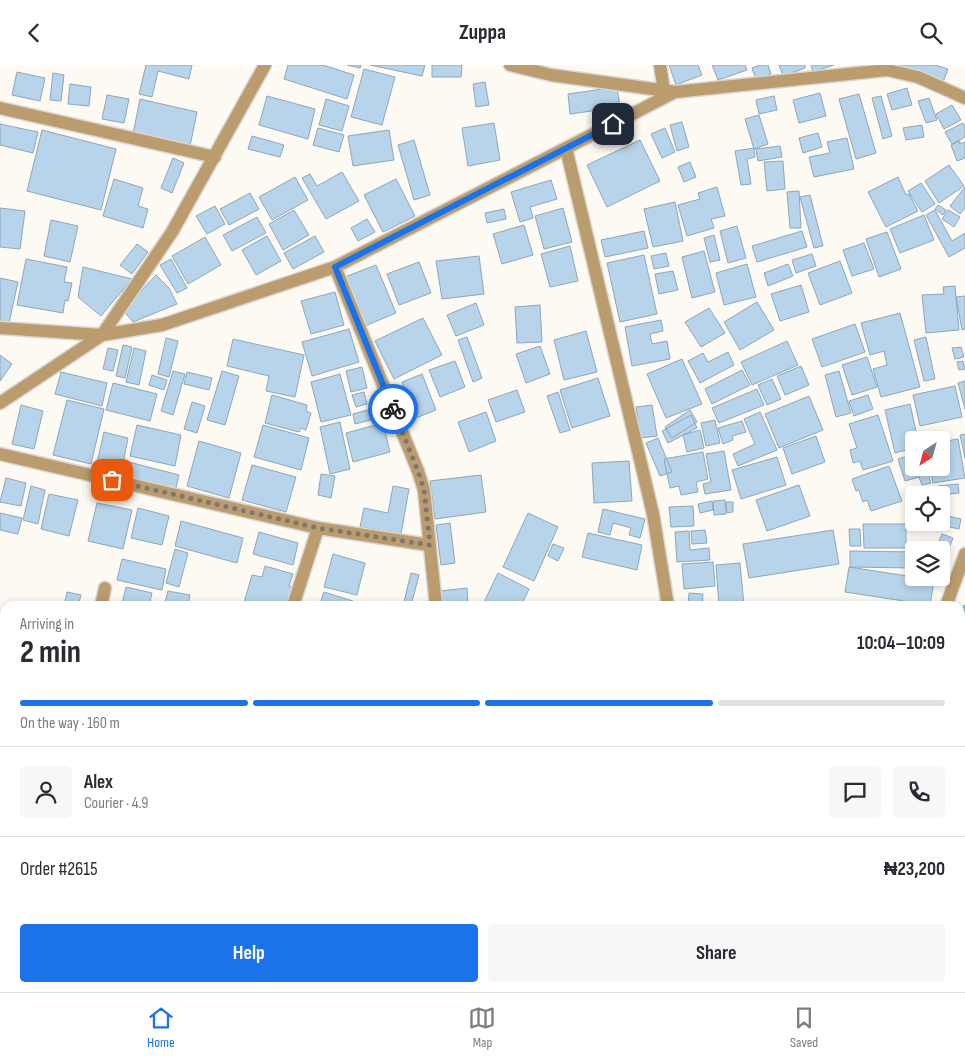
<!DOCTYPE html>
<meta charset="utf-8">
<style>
:root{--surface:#fff;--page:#f7f7f7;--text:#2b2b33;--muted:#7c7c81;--line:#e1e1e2;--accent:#1a73e8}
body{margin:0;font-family:"Sofia Sans Condensed",sans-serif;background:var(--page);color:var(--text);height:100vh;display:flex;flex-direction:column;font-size:19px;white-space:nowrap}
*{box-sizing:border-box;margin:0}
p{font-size:16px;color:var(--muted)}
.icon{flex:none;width:28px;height:28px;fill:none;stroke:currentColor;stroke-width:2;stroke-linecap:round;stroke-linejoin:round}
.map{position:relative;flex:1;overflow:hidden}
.sheet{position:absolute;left:0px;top:536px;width:965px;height:391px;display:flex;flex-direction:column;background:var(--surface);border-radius:15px 15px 0 0;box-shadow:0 2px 8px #0003}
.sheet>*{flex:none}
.needle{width:32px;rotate:216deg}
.buttons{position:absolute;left:905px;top:366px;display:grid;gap:10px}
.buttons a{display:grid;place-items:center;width:45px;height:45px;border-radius:5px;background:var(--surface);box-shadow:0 2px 8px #0003;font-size:25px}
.pin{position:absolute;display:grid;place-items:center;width:42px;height:42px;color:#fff;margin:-21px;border-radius:10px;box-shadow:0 2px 8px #0006}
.courier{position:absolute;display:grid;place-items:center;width:50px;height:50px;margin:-25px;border:4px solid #1a73e8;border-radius:50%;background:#fff;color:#222;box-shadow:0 1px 6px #0007}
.summary em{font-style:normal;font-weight:700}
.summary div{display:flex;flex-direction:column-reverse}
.summary{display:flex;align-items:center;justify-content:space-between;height:85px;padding:0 20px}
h1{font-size:32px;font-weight:700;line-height:38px}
.bar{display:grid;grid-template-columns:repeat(4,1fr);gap:8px 5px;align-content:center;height:60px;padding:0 20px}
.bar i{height:6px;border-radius:4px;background:var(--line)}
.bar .on{background:var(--accent)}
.bar p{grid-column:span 4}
.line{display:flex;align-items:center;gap:12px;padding:0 20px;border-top:1px solid var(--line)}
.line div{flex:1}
.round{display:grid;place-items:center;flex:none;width:52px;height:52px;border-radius:5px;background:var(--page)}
.primary-button{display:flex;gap:10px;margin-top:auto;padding:10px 20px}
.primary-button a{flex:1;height:58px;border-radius:5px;background:var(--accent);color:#fff;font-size:20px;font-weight:700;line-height:58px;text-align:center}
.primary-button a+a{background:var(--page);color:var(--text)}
header{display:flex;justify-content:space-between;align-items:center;height:65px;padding:0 20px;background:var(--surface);font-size:22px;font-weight:700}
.dock{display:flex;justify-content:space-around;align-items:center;height:70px;border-top:1px solid var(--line);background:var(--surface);font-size:14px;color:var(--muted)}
.dock a{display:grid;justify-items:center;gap:2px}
.dock .on{color:var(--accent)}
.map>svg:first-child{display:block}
</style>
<header><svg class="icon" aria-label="back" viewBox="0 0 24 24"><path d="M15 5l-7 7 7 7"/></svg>Zuppa<svg class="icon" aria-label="search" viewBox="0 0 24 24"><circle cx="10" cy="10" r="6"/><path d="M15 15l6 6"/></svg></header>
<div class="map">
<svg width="965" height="927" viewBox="0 0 965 927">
<rect width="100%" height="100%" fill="#fdf9f3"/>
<!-- building -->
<path fill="#b8d4ea" stroke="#8ca7bc" d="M146 0H192L189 14 158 6 152 32 139 29Z
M288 0H323L354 10 347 34 284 14Z
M347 0H361L360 3Z
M370 0H425L422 11Z
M432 0H462L461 12H432Z
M669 0H698L702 10 676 20Z
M712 0H745L747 5 718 15Z
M760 0H768L771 9 756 15 752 3Z
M779 0H805V3L783 11Z
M811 0H834L813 7Z
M892 0H935L948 4 943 17Z
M364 4 395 12 382 60 351 52Z
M17 7 45 13 40 36 12 30Z
M53 8 64 10 61 36 50 35Z
M485 17 489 40 476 42 473 19Z
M70 19 91 22 89 41 68 39Z
M617 22 620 42 570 49 568 29Z
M907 23 912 40 892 45 887 29Z
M820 28 826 51 799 58 793 35Z
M859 29 876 88 856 94 839 34Z
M107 30 129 34 124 58 102 54Z
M267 31 315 44 308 74 259 60Z
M774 31 777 45 759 49 756 35Z
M881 31 892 71 883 74 872 33Z
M929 33 937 55 926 58 918 36Z
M140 34 197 47 190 81 133 69Z
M326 34 349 41 342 66 319 60Z
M952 40 961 55 944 64 936 49Z
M759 50 768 79 754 84 745 54Z
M682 57 689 82 677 86 670 60Z
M494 58 500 95 468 101 462 63Z
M963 58 965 61V72L952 79 945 67Z
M0 59 38 67 33 88 0 80Z
M922 60 924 72 906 75 903 63Z
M318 63 344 70 339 87 313 80Z
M665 63 675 87 662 93 651 69Z
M42 65 116 84 101 145 27 126Z
M389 65 394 95 353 101 348 71Z
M818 68 822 82 803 88 799 73Z
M252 71 284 80 280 92 248 84Z
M847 73 854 104 814 112 809 92 830 88 827 77Z
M414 75 430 130 414 135 398 80Z
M640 75 660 116 607 142 587 100Z
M960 76V79L965 77V93L957 96 951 80Z
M780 81 782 92 758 96 756 84Z
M754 83 755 92 747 94 751 119 741 120 735 86Z
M173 93 184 98 172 128 161 123Z
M783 96 785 124 767 126 764 97Z
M690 97 696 112 684 117 678 102Z
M949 100 964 121 939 138 925 116Z
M342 107 359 136 326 154 302 113 310 109 317 121Z
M295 112 308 135 272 155 259 132Z
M898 112 906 130 909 129 918 146 886 162 868 127Z
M114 114 143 123 138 141 148 144 143 163 103 151Z
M396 114 415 151 383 167 364 130Z
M551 115 557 134 530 142 533 153 520 157 511 127Z
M921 118 935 139 922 147 908 126Z
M717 122 725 151 711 154 714 163 687 171 678 140 700 134 698 128Z
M965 122V143L960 149 950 141Z
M799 126 801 163H790L787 127Z
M250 128 259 144 229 160 220 144Z
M810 130 823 181 814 183 800 132Z
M675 137 683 176 653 182 644 144Z
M938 140 946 145 943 150 935 144Z
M215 141 225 159 207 169 196 151Z
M0 143 25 146 20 184 0 182Z
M563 143 572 177 544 184 535 151Z
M504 144 506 154 487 158 485 148Z
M294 145 309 170 283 185 269 159Z
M935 145 952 176 965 168V183L949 192 926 150Z
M948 145 960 152 954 162 942 154Z
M924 150 934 175 900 188 890 164Z
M257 152 266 168 232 186 223 170Z
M367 154 375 167 358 176 351 163Z
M51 155 78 161 70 197 44 191Z
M524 160 533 190 502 199 493 169Z
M737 161 746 193 728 198 720 166Z
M644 166 648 183 605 192 601 175Z
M802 166 807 182 757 197 752 181Z
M887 167 901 204 879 212 866 174Z
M714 170 720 195 710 197 704 173Z
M267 171 281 196 256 210 242 185Z
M315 171 324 187 293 204 284 188Z
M205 172 221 200 188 219 172 191Z
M864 178 874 204 852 211 843 185Z
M137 179 148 187 132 209 120 200Z
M570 181 578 216 550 222 541 189Z
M704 186 715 227 692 233 682 192Z
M666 188 669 201 654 204 651 191Z
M812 189 816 201 796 208 792 195Z
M644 190 657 249 620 257 607 198Z
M479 191 484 229 442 234 436 196Z
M26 194 67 202 64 217 72 218 68 236 65 235 63 248 17 240Z
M171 194 187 223 177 228 160 200Z
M840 196 852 228 820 240 808 208Z
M419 197 431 228 399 240 387 209Z
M747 199 756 232 724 240 716 208Z
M788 199 793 211 768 221 764 208Z
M376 200 396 248 365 261 345 212Z
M83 202 132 214 101 251 78 232Z
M673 206 678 225 659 229 655 209Z
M156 210 169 223 177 239 133 257 123 245Z
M0 213 18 217 9 258 0 256Z
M801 220 809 247 780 256 771 229Z
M955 221 959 265 926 268 922 230 944 229 943 222Z
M335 227 344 260 311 269 301 236Z
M965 231V264L962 265 956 232Z
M757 237 774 265 740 285 724 257Z
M476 238 484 260 456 271 447 250Z
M540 240 542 277 517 278 515 242Z
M709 243 725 268 701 282 685 257Z
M900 248 920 322 881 332 873 304 887 300 884 286 870 290 861 258Z
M423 253 442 290 394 314 375 276Z
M661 255 663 266 650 269 652 279 667 276 670 294 632 301 625 262Z
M855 259 865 287 822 302 812 274Z
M349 264 359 297 312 311 302 277Z
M586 266 597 307 564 315 554 275Z
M467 272 482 313 473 317 458 275Z
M926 272 935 314 924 316 914 275Z
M166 273 178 276 169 312 158 309Z
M233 274 304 290 295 332 266 326 269 311 227 301Z
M787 276 798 300 752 320 741 297Z
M123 280 132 282 125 313 116 311Z
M540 281 550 309 526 318 516 289Z
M961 282 964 292 955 294 952 283Z
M108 283 118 285 113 306 103 304Z
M134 283 146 286 139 320 126 317Z
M728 287 734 300 700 318 688 296 703 288 708 297Z
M0 290 12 299 0 316Z
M867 292 877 322 852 330 842 300Z
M682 294 702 339 666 353 647 309Z
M455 296 465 322 440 332 429 305Z
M963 296 965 304 959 305 957 297Z
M801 301 809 320 785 330 777 311Z
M362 302 367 323 351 327 346 306Z
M742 305 750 320 712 339 705 324Z
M173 306 185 309 173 350 161 346Z
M222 306 239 311 225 360 207 355Z
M839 306 851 348 836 352 825 310Z
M61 307 107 318 102 341 55 329Z
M187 307 212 313 209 325 184 319Z
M340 309 351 350 321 357 311 317Z
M422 309 436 345 403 358 394 335 407 331 402 317Z
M152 310 167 315 164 325 149 320Z
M598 313 610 351 572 363 560 325Z
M772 314 781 334 767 340 758 320Z
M965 316V344L958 318Z
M113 318 157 329 150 356 106 345Z
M955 321 962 352 920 361 913 330Z
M757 324 764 340 719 358 712 343Z
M517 325 525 347 496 357 488 335Z
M364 327 367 339 356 342 352 330Z
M558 327 570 365 560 368 547 331Z
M272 330 307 340 306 346 311 348 306 365 301 363 299 367 265 358Z
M868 330 873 344 854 351 849 336Z
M809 331 823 365 779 383 765 349Z
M67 335 104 344 91 399 53 390Z
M192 337 205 341 197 368 184 364Z
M910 339 918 375H914V383L895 388 885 345Z
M21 340 43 346 34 384 12 379Z
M652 340 657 371 641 373 636 342Z
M375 343 378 353 355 359 353 349Z
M690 345 697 357 672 373 665 362Z
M486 347 496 376 469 387 458 357Z
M760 347 777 385 738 401 733 389 755 379 744 354Z
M691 350 697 363 668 378 662 366Z
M878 350 893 396 863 405 860 396 853 398 850 385 857 383 849 359Z
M715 355 720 378 706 381 701 358Z
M742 356 746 367 732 371 733 375 723 379 718 363Z
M340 357 350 404 330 409 320 362Z
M383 358 390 387 353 397 346 368Z
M137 360 181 370 175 401 130 391Z
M263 360 309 373 301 405 254 392Z
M700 365 704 383 687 387 683 370Z
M104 367 128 373 122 404 97 398Z
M965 369V393L960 370Z
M816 371 825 397 792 409 783 383Z
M658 373 672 407 660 411 646 378Z
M958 374 965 413 933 418 930 402H941V377Z
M199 376 241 388 229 433 187 421Z
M724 386 731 425 705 429 703 419 711 417 706 389Z
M703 387 708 414 696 417 698 427 681 430 679 421 670 423 664 394Z
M914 389V402H926L931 418 922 420 919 412 905 416 898 394Z
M777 392 786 420 741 434 732 405Z
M125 396 179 410 175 427 121 414Z
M629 396 632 436 594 438 592 398Z
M252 400 296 412 286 447 242 435Z
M889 401 902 436 871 446 867 435 863 437 859 425 856 426 852 414Z
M321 409 335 411 331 433 318 430Z
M481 410 486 447 435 454 430 416Z
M6 413 26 418 21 441 0 437Z
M958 419 959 428 939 430 938 421Z
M799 420 810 451 767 466 756 435Z
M31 421 45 425 38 459 23 455Z
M393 421 409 424 401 469 360 462 364 443 388 448Z
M49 429 78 435 69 471 41 464Z
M725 435 726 449 714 450 713 436Z
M712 436 713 445 700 448 698 439Z
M726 437H733V447L727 448Z
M97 438 132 445 123 484 88 476Z
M693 441 694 461 671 462 669 442Z
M138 443 169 451 162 480 131 473Z
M603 444 645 454 640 473 629 470 631 463 613 458 610 470 598 467Z
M0 448 22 453 18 469 0 465Z
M528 448 558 462 534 516 503 502Z
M948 451 961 454 959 464 945 461Z
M181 456 243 473 237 498 175 481Z
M450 458 455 498 441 500 436 460Z
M863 459H906V483H864Z
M849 464H860L861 481H850Z
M705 465 707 478 692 479 691 466Z
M833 465 839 499 749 513 743 479Z
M689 466 690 485 709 483 710 495 677 497 675 467Z
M259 467 298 478 293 500 253 489Z
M588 468 642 480 637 505 582 492Z
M942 469 953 473 948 486 937 481Z
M553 479 564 483 558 496 548 491Z
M175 484 188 488 179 522 166 518Z
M850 486 914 487V503L850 502Z
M333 489 365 498 357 530 324 522Z
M122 494 166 504 162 525 117 515Z
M713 497 715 521 684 524 682 499Z
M740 498 744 541H719L716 500Z
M265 501 293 509 289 521 294 523 289 541H243L252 510 262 512Z
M849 502 934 515 930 540 845 527Z
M411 508 419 510 411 541H403Z
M498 508 529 524 521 541H488L483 539Z
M126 522 152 528 149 541H132L122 539Z
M467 523 468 541H442L440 526Z
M168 526 190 530 188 541H164Z
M67 527 81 530 78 541H64Z
M324 527 353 536 351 541H319Z
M689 528 703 529 702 541H688Z
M964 540 965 541V565L960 563V551Z
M965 705V721L960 719Z
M5 721V746L0 744V735Z
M960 730 965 732V770L960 768Z
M138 922H173V927H138Z
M186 922H227V927H186Z
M243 922H273V927H242Z
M284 922H315V927H284Z
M326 922H352V927H326Z
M409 922V927H396V923Z
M488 922V927H480L479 923Z
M553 922H577L576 927H552Z
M586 922H639V927H585Z
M649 922H682L681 927 648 926Z
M726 922H757V927H726Z
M874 922H909L907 927H882Z
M458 923 471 924V927H458Z"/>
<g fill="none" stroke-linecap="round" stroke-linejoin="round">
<defs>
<path id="minor" d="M510 0 551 10 675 27 887 5 918 12 965 33
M660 0 664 26
M0 43 215 92
M566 83 653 449 668 541
M335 202 418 406 424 425 436 541
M0 263 102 270 162 260 335 202 675 27
M0 338 102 270 172 167 265 0
M0 389 318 463 429 480
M101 541 105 523
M293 541 318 463
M946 541 965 489
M0 600 5 601
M960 665 965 667
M0 790 5 791
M790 927 792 922"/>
</defs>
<!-- minor casing -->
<use href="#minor" stroke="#dad5ce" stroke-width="15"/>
<!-- minor -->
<use href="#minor" stroke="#ba9c6e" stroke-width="12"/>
</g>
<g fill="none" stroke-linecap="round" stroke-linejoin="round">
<!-- done -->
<path stroke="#7e776e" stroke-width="5" stroke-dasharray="0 9" d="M112 415 318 463 430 480 424 425 418 406 393 344"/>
<!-- route -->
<path stroke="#1a73e8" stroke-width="6" d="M393 344 335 202 613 59"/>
</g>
</svg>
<div class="buttons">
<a><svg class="needle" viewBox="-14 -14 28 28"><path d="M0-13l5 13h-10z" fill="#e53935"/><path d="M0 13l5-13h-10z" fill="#7c7c81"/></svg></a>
<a><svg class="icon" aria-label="locate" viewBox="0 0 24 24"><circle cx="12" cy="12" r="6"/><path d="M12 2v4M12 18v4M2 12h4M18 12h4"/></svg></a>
<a><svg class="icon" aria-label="layers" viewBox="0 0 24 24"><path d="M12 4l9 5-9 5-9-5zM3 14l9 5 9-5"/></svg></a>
</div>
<div class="pin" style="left:112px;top:415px;background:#ea580c"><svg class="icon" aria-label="bag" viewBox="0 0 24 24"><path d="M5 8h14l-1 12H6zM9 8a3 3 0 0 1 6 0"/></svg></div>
<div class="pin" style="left:613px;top:59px;background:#1f2937"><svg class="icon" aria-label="home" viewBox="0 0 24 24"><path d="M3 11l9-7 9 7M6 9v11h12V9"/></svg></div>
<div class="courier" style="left:393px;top:344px"><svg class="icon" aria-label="bike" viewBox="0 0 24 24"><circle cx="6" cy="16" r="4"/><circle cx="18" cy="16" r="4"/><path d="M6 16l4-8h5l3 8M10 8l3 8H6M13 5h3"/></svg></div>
<section class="sheet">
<div class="summary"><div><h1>2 min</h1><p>Arriving in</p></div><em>10:04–10:09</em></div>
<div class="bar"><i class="on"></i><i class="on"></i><i class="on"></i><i></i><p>On the way · 160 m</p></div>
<div class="line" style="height:90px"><a class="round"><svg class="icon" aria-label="person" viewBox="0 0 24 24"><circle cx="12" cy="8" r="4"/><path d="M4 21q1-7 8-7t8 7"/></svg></a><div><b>Alex</b><p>Courier · 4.9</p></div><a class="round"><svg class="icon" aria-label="chat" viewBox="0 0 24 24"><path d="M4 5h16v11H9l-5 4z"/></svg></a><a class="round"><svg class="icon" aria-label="phone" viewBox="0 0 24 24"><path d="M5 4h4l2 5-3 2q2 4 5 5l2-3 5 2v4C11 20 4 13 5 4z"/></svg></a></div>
<div class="line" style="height:65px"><div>Order #2615</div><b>₦23,200</b></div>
<div class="primary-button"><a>Help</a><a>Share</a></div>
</section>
</div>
<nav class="dock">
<a class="on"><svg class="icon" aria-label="home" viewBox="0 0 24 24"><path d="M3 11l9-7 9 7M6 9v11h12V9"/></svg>Home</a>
<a><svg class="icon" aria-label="map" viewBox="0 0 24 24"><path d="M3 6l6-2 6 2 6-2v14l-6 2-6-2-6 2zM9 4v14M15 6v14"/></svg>Map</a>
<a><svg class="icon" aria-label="saved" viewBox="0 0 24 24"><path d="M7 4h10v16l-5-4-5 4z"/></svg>Saved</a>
</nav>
